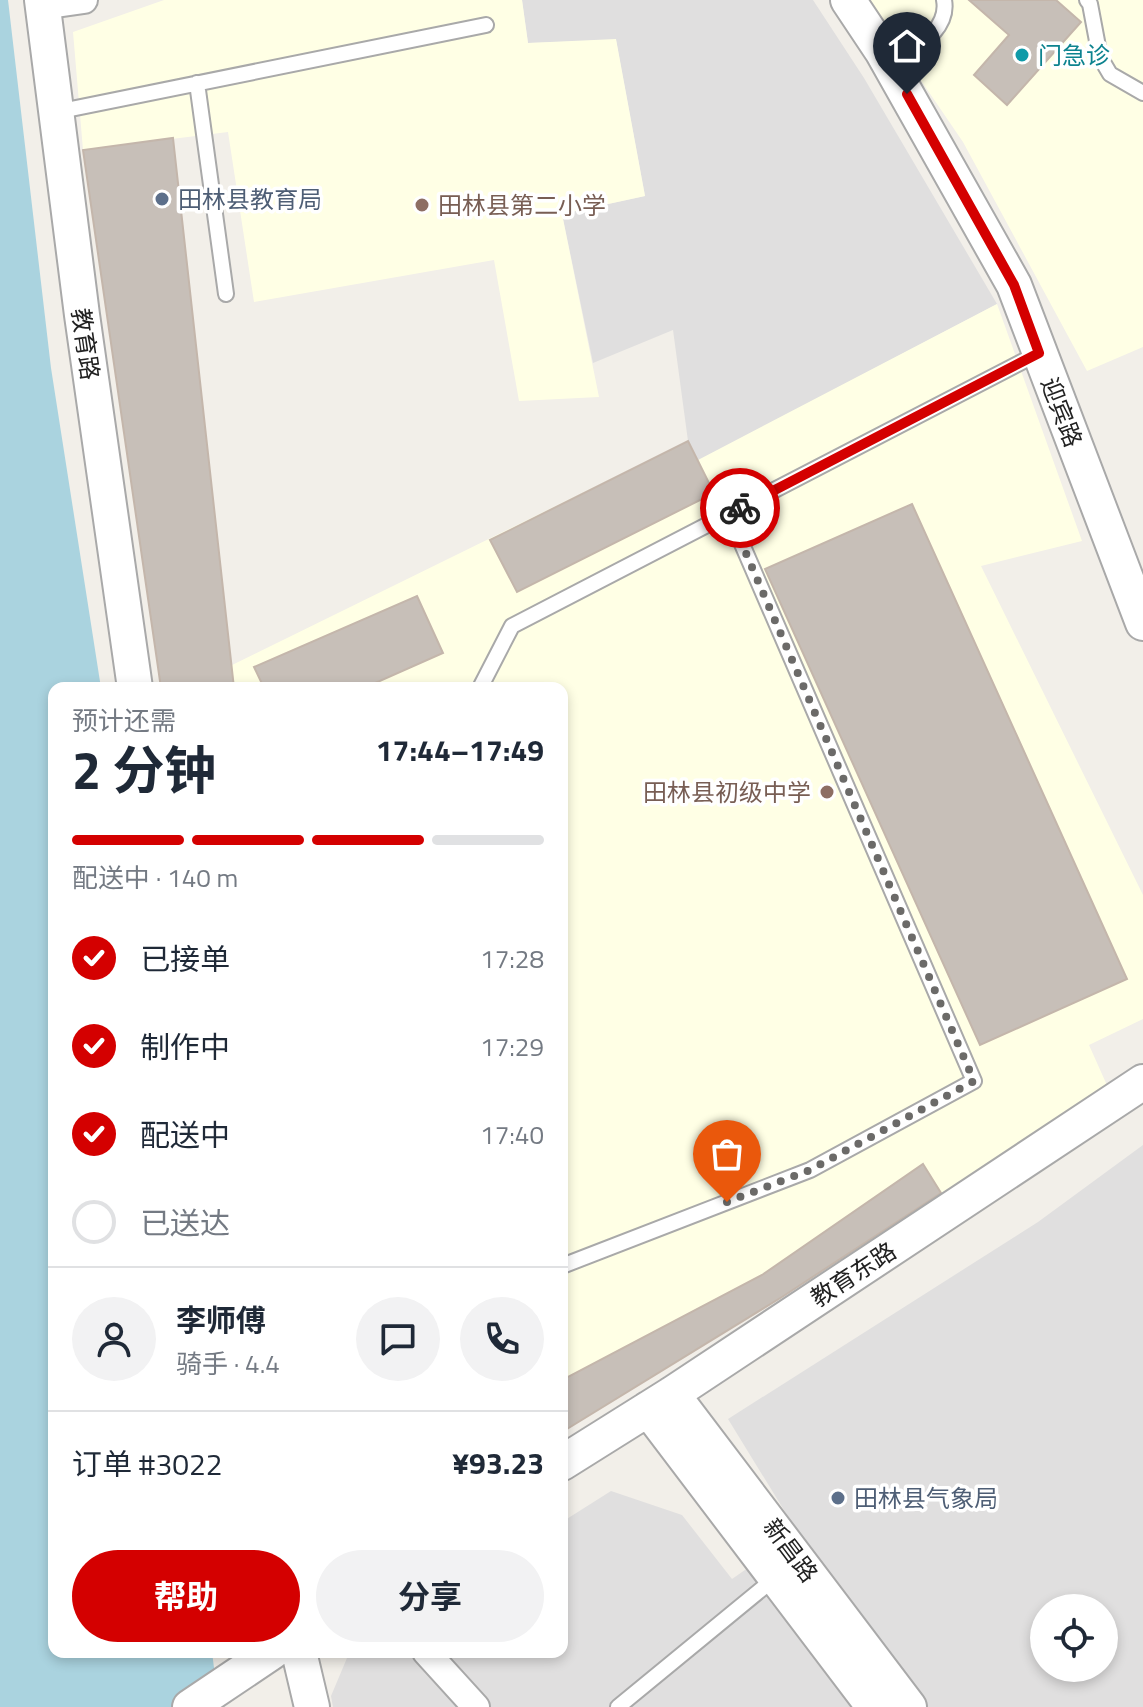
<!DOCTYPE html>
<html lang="zh">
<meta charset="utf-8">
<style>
:root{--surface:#fff;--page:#f2f2f3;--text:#1f2937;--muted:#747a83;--line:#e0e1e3;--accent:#d40000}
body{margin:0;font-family:"Titillium Web","Noto Sans SC",sans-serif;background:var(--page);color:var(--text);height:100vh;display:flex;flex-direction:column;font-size:30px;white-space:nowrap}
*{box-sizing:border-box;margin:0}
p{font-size:26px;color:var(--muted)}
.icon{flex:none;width:44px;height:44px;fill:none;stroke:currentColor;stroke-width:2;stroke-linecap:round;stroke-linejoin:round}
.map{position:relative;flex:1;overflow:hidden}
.drawer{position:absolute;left:48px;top:682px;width:520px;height:976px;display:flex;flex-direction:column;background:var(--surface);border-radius:16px;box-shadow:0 4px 12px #0003}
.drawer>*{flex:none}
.fabs{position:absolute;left:1030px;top:1594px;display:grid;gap:16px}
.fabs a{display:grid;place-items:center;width:88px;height:88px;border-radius:50%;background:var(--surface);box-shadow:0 4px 12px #0003;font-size:40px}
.pin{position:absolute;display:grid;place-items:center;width:68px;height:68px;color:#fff;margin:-82px -34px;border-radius:50% 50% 50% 0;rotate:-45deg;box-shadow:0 0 8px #0007}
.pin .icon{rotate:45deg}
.courier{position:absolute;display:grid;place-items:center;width:80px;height:80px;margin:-40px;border:6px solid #d40000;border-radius:50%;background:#fff;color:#222;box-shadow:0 2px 10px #0007}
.summary em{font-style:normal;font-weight:700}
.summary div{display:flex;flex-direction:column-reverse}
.summary{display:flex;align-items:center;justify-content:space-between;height:136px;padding:0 24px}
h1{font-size:52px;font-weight:700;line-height:60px}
.bar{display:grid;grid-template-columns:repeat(4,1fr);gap:12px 8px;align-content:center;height:96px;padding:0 24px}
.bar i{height:10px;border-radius:6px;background:var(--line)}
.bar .current{background:var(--accent)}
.bar p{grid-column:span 4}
.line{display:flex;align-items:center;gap:20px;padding:0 24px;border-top:2px solid var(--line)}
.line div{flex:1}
.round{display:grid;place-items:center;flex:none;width:84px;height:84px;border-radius:42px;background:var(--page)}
ol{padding:0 24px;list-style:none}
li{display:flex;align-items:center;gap:24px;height:88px}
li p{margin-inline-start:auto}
li .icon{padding:8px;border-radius:50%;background:var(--accent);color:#fff;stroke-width:4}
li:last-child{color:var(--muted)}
li i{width:44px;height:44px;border:4px solid var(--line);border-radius:50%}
.action{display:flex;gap:16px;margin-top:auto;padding:16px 24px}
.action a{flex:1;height:92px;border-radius:48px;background:var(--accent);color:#fff;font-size:32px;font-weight:700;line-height:92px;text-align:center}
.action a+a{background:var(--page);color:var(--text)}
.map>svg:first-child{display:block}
</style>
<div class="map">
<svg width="1143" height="1707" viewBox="0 0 1143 1707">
<rect width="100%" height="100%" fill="#f2efe9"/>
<!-- residential -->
<path fill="#e0dfdf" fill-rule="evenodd" d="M522 0H813L864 78 997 304 698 461 688 441 673 330 593 363 562 214 645 196 616 40 528 43Z
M1143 1145V1707H333L331 1696 347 1658 356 1652H562V1522L611 1491 682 1515 732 1579 798 1533 728 1419 1038 1222ZM1044 1608H1104V1668H1044Z"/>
<!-- education -->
<path fill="#ffffe5" d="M164 0H522L528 43 616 39 645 196 562 214 599 397 519 401 494 260 254 302 228 132 83 150 73 32Z
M866 0H1143V347L1087 371 963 142Z
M997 304 1082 541 981 566 1143 895V1019L1089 1045 1110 1092 941 1193 923 1165 762 1275 562 1380V688H231L228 667 688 441 698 460Z"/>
<!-- water -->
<path fill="#aad3df" d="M0 0H8L51 368 101 688H54V1652H212L219 1707H0Z"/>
<!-- building -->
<path fill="#c7bfb8" stroke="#c4b6ab" stroke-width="2" d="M969 0H1056L1081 22 1007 105 974 75 1009 35Z
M173 138 234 688H161L83 150Z
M688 441 714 493 517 592 490 540Z
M912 504 1127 979 980 1045 765 569Z
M417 596 443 653 364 688H264L254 667Z
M923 1164 941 1193 782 1297 562 1432V1380L762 1275Z"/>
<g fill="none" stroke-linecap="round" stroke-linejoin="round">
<defs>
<path id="service" d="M1087 0 1090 4 1100 57 1110 74 1143 93
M892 66C912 50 950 31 944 0
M197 83 226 294
M56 112 486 25
M480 688 512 626 1039 353
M562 1266 810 1170 974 1081 729 514
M618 1707 775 1578"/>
<path id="minor" d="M42 6 84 0
M426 1652 476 1707"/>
<path id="tertiary" d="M42 0 82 315 135 688
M848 0 882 51 1014 285 1143 623
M672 1394 909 1707
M648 1409 874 1707
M562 1463 672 1394 1143 1082
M299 1652 312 1707
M190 1707 272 1652"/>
</defs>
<!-- service casing -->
<use href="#service" stroke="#a9a9a9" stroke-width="18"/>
<!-- minor casing -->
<use href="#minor" stroke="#a9a9a9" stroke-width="30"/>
<!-- tertiary casing -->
<use href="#tertiary" stroke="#a9a9a9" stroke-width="38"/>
<!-- service -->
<use href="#service" stroke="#fff" stroke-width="14"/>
<!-- minor -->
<use href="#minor" stroke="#fff" stroke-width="26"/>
<!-- tertiary -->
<use href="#tertiary" stroke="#fff" stroke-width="34"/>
</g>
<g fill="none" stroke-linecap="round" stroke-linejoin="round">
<!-- done -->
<path stroke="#6b6a68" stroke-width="8" stroke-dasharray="0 14.4" d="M727 1202 810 1170 974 1081 729 514 740 508"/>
<!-- route -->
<path stroke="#d40000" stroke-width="10" d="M740 508 1039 353 1014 285 907 94"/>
</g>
<!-- markers -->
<circle fill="#0f9aa8" stroke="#fff" stroke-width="3" cx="1022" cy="55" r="8"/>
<g fill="#5c6f8a" stroke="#fff" stroke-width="3">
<circle cx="162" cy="199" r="8"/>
<circle cx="838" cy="1498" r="8"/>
</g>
<g fill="#8d6e63" stroke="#fff" stroke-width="3">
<circle cx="422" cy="205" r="8"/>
<circle cx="827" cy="792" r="8"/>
</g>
<g text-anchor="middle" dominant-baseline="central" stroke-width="7" stroke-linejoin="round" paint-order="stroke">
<!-- culture labels -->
<g font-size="24" fill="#0d838f" stroke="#fff" text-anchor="start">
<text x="1038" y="55">门急诊</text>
</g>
<!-- service labels -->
<g font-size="24" fill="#4e5e75" stroke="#fff" text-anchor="start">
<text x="178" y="199">田林县教育局</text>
<text x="854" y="1498">田林县气象局</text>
</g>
<!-- education labels -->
<g font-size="24" fill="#785e54" stroke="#fff" text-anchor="start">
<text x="438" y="205">田林县第二小学</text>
<text x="811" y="792" text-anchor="end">田林县初级中学</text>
</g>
<!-- street labels -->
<g font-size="24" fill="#222" stroke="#fff">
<text transform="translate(86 344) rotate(82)">教育路</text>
<text transform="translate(1062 412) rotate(69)">迎宾路</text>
<text transform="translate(853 1274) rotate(-33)">教育东路</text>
<text transform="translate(791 1550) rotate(53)">新昌路</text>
</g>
</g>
</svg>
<div class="fabs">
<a><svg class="icon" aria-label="locate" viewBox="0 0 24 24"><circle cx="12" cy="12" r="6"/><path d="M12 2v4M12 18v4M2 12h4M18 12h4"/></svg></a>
</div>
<div class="pin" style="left:727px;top:1202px;background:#ea580c"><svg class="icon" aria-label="bag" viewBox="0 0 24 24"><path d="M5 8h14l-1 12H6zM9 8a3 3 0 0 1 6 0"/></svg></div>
<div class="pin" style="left:907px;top:94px;background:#1f2937"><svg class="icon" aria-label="home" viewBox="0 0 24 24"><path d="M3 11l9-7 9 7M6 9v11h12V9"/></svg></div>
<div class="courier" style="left:740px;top:508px"><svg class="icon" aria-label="bike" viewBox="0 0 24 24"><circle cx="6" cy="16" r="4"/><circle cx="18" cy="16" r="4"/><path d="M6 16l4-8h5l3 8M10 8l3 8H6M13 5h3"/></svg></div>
<section class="drawer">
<div class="summary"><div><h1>2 分钟</h1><p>预计还需</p></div><em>17:44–17:49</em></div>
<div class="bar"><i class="current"></i><i class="current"></i><i class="current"></i><i></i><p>配送中 · 140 m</p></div>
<ol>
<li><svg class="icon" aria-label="check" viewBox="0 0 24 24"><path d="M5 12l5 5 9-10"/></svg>已接单<p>17:28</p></li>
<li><svg class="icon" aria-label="check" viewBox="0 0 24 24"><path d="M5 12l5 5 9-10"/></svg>制作中<p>17:29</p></li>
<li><svg class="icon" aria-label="check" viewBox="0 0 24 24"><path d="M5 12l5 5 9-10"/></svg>配送中<p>17:40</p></li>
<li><i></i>已送达</li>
</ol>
<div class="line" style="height:144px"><a class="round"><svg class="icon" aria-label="person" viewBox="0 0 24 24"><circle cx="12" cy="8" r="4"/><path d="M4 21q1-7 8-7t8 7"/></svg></a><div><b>李师傅</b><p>骑手 · 4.4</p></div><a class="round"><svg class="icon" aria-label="chat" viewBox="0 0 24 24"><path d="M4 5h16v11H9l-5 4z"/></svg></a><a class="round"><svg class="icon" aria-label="phone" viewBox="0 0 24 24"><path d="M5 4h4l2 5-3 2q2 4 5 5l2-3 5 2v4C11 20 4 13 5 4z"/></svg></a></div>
<div class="line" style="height:104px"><div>订单 #3022</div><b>¥93.23</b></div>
<div class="action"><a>帮助</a><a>分享</a></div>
</section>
</div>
